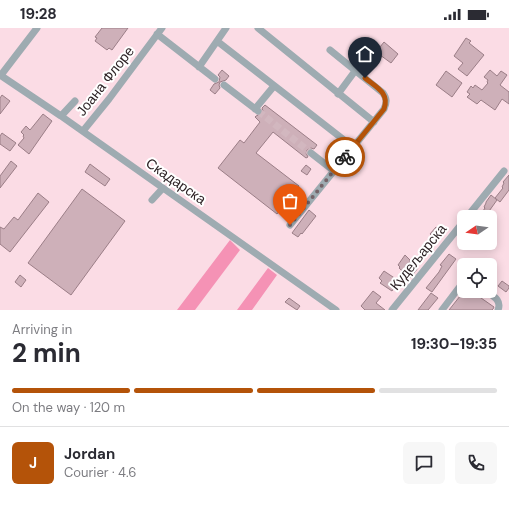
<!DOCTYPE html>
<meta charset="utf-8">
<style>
:root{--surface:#fff;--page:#f7f7f7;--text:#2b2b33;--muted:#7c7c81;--line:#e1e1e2;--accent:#b45309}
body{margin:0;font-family:"DM Sans",sans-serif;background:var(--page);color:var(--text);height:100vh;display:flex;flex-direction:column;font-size:15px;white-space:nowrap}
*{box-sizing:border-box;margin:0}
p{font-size:13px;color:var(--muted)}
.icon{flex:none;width:22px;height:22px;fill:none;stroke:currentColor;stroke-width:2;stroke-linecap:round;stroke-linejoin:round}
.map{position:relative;height:282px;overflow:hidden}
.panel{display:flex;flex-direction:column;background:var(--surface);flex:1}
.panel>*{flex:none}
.needle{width:26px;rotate:257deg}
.fabs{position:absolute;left:457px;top:182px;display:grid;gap:8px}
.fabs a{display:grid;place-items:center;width:40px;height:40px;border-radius:6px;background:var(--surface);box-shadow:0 2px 10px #0003;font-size:20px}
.pin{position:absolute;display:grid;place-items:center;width:34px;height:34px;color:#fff;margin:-41px -17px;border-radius:50% 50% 50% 0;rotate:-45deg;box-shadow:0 0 4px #0007}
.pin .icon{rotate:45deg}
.courier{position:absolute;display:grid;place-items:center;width:40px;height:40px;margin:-20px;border:3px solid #b45309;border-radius:50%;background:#fff;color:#222;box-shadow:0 1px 5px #0007}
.summary em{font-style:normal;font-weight:700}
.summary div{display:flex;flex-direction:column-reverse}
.summary{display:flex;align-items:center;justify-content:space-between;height:68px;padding:0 12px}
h1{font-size:26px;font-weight:700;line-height:30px}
.bar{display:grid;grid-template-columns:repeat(4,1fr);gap:6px 4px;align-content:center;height:48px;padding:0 12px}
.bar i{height:5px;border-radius:3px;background:var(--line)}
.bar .on{background:var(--accent)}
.bar p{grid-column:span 4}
.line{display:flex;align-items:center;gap:10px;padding:0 12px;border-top:1px solid var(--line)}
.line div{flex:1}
.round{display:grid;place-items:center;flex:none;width:42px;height:42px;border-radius:6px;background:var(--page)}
.status{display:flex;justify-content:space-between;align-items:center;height:28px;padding:0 20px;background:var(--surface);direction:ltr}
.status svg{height:11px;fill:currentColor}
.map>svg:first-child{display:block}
</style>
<div class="status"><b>19:28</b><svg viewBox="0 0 49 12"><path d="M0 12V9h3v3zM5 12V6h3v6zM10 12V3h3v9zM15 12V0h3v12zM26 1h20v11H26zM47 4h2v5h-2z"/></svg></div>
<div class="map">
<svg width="509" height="282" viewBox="0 0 509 282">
<rect width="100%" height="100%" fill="#fbdce5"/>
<!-- forest -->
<path fill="#f592b5" d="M230 212 240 222 195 282H177Z
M268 240 277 247 252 282H237Z"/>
<!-- building -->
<path fill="#ceb0b9" stroke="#9b7e87" d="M102 0H128L112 22 109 20 107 22 95 13 97 10 95 9Z
M466 10 471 13 469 15 484 27 467 48 458 41 463 35 454 28Z
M384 14 398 26 391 35 376 24Z
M222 42 229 48 226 52 220 54 219 57 220 60 215 66 210 62 214 56 219 54 220 49 218 47Z
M490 42 497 48 501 43 507 47 500 57 509 64V76L502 71 495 82 481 72 477 76 467 69 470 66 467 64 471 58 473 60 475 57 482 62 488 55 487 54 488 52 484 49Z
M446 43 462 55 452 69 436 57Z
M2 67 10 73 0 86V70Z
M265 77 317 117 314 121 311 120 307 122 306 125 308 129 306 130 273 104 256 125 299 158 277 186 218 140 240 112 244 115 260 94 255 89 256 88 262 86 263 83 262 80Z
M43 86 52 93 29 126 18 117 24 110 23 108 24 107 21 104 26 98 30 102Z
M2 105 16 115 10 123 0 116V108Z
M11 133 17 138 0 160V148Z
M90 136 110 151 105 158 85 144Z
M306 137 311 141 307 147 301 143Z
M509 147V162L500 174 495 170 503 160 502 159 504 155 503 154Z
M82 161 125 193 71 267 28 235Z
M38 165 49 174 10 224 0 216V199L4 201 14 189 18 192Z
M491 167 497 172 487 186 491 189H479L485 180 484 179 486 175V174Z
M309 182 316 188 302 206 301 205 298 209 292 205Z
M436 199 441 203 436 210 430 206Z
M449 226 456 231 432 264 426 260 439 244 442 238 440 237Z
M405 227 410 232 409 233 418 240 410 250 399 240 400 239 398 237Z
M384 243 399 253 392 263 380 255 382 253 379 250Z
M20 247 26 252 21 259 15 254Z
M502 253 509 258V260L506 264 498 258Z
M373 263 381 269 376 275 385 282H365L361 278Z
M464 263H471L494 279 493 281 492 282H449Z
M431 265 438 270 428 282H418Z
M289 270 300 278 297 282 285 274Z"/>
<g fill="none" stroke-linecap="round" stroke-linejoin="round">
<!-- minor-tunnel -->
<path stroke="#d2b7bf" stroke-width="7" stroke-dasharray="7 3.5" stroke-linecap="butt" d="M258 83 311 125"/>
<!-- minor -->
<path stroke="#9eabb1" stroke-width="7" d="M258 0 374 94
M157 6 215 51
M217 13 353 119
M199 39 226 0
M0 47 61 88 336 282
M1 47 37 0
M224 57 258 83
M338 66 355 43
M255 81 274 58
M61 88 75 73
M83 103 109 71 162 0
M311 125 334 143
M152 172 163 160
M467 189 504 143
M290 197 384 81C387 74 387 71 383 65L330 22
M486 263C493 268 502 272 498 282
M392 282 464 193
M442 282 464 253"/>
</g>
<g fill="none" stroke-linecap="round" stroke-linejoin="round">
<!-- done -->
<path stroke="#756368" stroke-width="4" stroke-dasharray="0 7.2" d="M290 197 345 129"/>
<!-- route -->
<path stroke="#b45309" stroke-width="5" d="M345 129 384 81C390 65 376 59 365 50"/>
</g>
<g text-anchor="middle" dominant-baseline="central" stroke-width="4" stroke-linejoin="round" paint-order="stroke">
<!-- street labels -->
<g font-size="14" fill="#2d2225" stroke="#fff">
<text transform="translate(105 53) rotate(-52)">Јоана Флоре</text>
<text transform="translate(176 153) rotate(35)">Скадарска</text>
<text transform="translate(418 229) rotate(-51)">Кудељарска</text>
</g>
</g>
</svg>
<div class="fabs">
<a><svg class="needle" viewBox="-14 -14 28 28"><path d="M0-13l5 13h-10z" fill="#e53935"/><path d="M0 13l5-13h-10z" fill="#7c7c81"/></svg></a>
<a><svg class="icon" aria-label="locate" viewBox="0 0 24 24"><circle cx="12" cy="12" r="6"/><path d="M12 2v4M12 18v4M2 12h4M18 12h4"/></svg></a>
</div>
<div class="pin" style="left:290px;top:197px;background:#ea580c"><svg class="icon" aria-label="bag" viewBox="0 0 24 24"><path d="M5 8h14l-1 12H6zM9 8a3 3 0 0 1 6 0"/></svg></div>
<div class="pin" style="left:365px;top:50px;background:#1f2937"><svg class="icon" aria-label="home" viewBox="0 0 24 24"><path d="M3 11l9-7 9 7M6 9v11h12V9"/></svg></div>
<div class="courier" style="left:345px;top:129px"><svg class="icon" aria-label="bike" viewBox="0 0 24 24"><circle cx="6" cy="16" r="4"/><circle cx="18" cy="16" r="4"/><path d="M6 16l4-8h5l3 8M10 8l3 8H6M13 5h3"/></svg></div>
</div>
<section class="panel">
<div class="summary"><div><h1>2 min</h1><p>Arriving in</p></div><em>19:30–19:35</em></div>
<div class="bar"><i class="on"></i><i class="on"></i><i class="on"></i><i></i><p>On the way · 120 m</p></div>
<div class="line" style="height:72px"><b class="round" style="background:var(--accent);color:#fff">J</b><div><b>Jordan</b><p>Courier · 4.6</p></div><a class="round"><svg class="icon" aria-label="chat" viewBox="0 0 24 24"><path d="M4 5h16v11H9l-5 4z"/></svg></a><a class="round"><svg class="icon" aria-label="phone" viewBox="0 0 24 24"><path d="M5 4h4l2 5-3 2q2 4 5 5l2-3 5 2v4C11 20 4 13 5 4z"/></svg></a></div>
</section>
